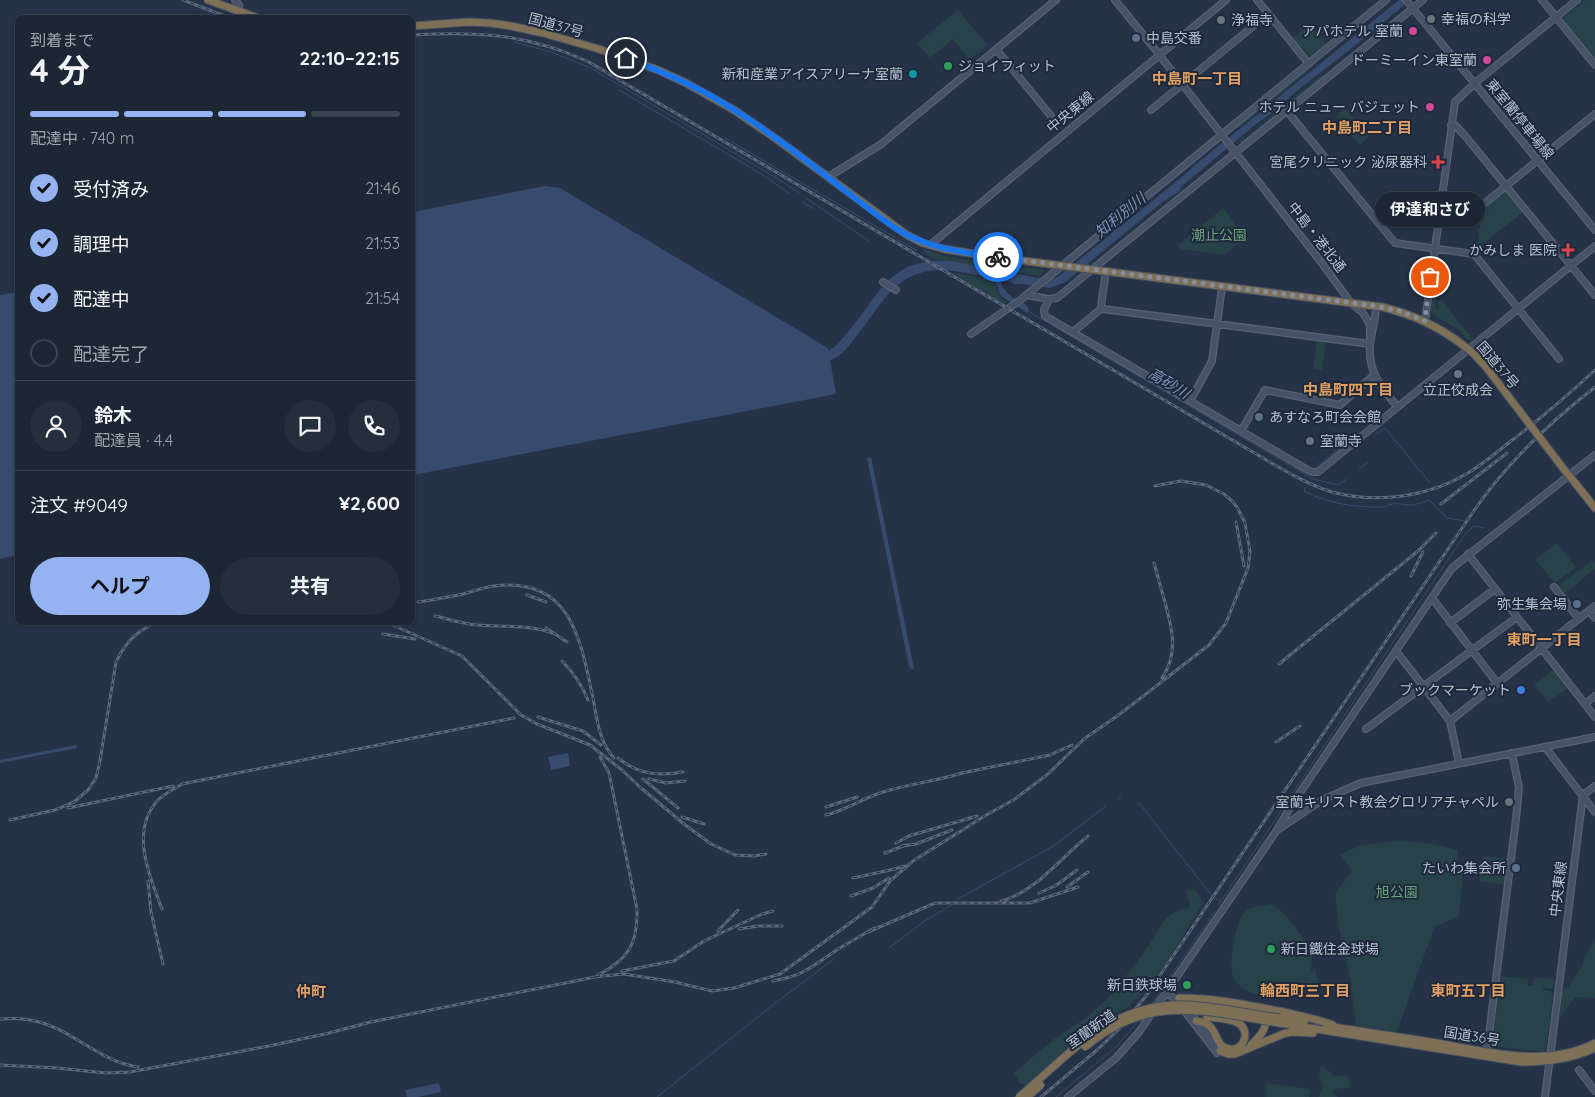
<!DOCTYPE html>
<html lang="ja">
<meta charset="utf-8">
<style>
:root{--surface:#1c2635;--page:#252e3d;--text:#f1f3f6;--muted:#a0a5ad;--line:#3a4350;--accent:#95b2f1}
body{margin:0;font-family:Quicksand,"Noto Sans JP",sans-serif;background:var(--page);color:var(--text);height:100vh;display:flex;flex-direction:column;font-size:19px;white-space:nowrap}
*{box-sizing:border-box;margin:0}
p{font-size:16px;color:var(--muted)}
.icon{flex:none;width:28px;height:28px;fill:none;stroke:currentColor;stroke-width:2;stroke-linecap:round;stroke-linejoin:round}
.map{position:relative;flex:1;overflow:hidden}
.side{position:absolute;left:15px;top:15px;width:400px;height:610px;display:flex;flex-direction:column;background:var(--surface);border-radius:8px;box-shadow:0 1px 4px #0004,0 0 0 1px var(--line)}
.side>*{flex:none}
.pin{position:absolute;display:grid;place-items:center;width:42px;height:42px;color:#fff;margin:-21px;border:2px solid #fff;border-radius:50%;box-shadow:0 1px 5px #0007}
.courier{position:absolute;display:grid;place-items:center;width:50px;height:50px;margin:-25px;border:4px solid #1a73e8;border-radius:50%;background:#fff;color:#222;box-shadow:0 1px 6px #0007}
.bubble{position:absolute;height:35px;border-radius:18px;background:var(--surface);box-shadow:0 1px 4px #0004,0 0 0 1px var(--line);font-size:16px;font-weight:700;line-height:35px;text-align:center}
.overview em{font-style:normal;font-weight:700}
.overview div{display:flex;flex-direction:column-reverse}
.overview{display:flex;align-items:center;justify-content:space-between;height:85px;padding:0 15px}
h1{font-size:32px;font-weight:700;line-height:38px}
.bar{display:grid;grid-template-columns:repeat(4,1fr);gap:8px 5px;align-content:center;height:60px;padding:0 15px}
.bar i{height:6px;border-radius:4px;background:var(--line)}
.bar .current{background:var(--accent)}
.bar p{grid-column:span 4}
.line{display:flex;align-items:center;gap:12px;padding:0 15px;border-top:1px solid var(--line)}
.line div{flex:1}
.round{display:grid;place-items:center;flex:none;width:52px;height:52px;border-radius:26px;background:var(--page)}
ol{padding:0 15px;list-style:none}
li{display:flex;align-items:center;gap:15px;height:55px}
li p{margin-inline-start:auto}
li .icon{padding:5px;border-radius:50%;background:var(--accent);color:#111;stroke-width:4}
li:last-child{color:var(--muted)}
li i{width:28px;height:28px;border:2px solid var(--line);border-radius:50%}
.cta{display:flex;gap:10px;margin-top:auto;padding:10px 15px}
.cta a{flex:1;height:58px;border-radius:30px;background:var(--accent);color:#111;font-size:20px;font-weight:700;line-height:58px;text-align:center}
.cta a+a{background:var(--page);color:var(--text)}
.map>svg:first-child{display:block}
</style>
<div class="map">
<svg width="1595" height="1097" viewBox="0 0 1595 1097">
<rect width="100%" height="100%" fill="#253247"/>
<!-- green -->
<path fill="#274248" d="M1585 0H1595V60L1563 21 1564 17Z
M958 10 988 45 969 60 953 39 930 58 917 43Z
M1310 24 1326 44 1310 57 1293 38Z
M1313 62 1314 63 1309 67 1310 70 1240 127 1233 130Z
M1324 75 1325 76 1243 144 1241 142 1236 144 1247 134 1243 140 1317 78Z
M1345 108 1369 137 1359 145 1336 116Z
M1506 191 1522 210V213L1479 247 1477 246 1482 211Z
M1223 208 1224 209 1246 238 1224 255 1180 249 1178 245Z
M922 249 952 258 1044 270 1040 276 938 260 928 256Z
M955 273 993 279 1000 297 1007 302 1005 305 958 277Z
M1433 296H1436L1435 309H1439L1438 302 1441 299 1471 337V340H1467L1459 330 1433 315 1431 310Z
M1317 340 1326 341 1322 370 1313 369Z
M1557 543 1576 567 1555 583 1535 560Z
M1592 560 1595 563V569L1563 595 1557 587Z
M1554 669 1567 686V689L1548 702 1534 685Z
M1399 840 1433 844 1458 850 1457 863 1464 864 1459 916 1435 927C1421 962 1410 998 1396 1033L1356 1026 1350 978 1338 923 1335 894 1352 870 1340 855 1358 846Z
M1483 856 1507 859 1504 885 1479 881Z
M1189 889H1195L1203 903 1201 907 1167 962 1139 998 1134 1000 1127 1008 1109 1016 1088 1032 1025 1086 1020 1083 1014 1073 1054 1039 1086 1018 1110 996 1140 958 1166 918 1178 910 1188 908 1190 903 1186 892Z
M1271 904C1286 911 1307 940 1311 956 1313 963 1311 969 1309 975L1314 967 1318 980 1317 990 1294 996V992L1305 983 1308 977C1303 984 1298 989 1290 992 1274 999 1243 997 1234 979 1227 965 1235 923 1245 912 1249 906 1264 906 1271 904Z
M1595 939V998L1575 997 1559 1020 1563 989 1568 988 1583 964V960Z
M1501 976 1528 979V986H1533L1534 977 1554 979 1553 989 1542 988 1543 990 1550 991 1553 995 1546 1048 1542 1052 1492 1046Z
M1321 1066 1331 1072 1334 1076 1347 1075 1350 1080 1349 1088 1333 1089V1093L1338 1097H1318L1323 1086 1319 1075Z
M1267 1083 1310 1089 1309 1097H1266Z"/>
<!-- water -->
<path fill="#374b6f" d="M1399 0H1410C1378 27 1345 54 1312 79 1292 94 1276 111 1255 125L1181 187 1180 191 1164 201 1064 283 1049 288 1023 284H1014L1009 281 1000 280C1008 303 1021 296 1029 309L1027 313 1001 296 994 278C949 270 918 259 885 298 874 311 865 326 855 338 848 347 841 357 830 360L836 394 413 475V212L545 186 560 188 828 348V351C836 347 841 340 847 333 881 294 888 257 951 261L1037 278 1050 279 1058 277 1111 234 1116 228 1120 227 1188 172 1195 165Z
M17 292V555L0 559V295Z
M871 457 914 669H911L909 667 867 458Z
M76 745 77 748 0 763V760Z
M568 753 570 766 551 770 548 757Z
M439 1083 441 1092 418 1097H407L405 1090Z"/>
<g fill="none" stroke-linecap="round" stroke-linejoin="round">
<!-- stream -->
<path stroke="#374b6f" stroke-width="1" d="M208 18 211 8
M514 42 551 52 591 68 778 179 799 193
M619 90 763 175 790 194
M725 138 896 238
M806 198 869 241
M802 202 814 209
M897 239 917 251
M1028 311 1313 479 1338 485 1347 479
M1375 435 1385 428 1430 483
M1314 468 1358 433
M1359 469 1368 462
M1305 487 1304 491C1328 504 1358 508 1385 507 1396 500 1403 506 1413 505 1418 504 1424 502 1429 500L1447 518 1465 521
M1473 526 1484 528
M1118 798H1121
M1137 803 1140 804 1212 896 1220 901
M958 899 1052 847 1106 806
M1218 906 1465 534 1474 526
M889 948 926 920 952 905
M1151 1005 1215 911
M657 1097 773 1005 834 959
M1056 1097 1117 1046 1139 1020"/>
<defs>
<path id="secondary" d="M235 0 239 5V12
M1115 0 1154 48 1321 262 1351 303 1363 313 1370 325V344
M1257 0 1309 64
M1406 0 1595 230
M1542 0 1595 65
M996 49 1051 116
M1151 110 1268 14
M1287 111 1395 243 1474 254 1559 359
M1451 125 1456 126 1466 137 1595 295
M828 177 880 145 1056 0
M1480 207 1595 114
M930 245 1226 0
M1106 271 1101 306 1103 309 1370 344
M883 282 896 290
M1026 295 1049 299 1057 298 1423 0
M1049 299 1044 310 1045 316 1306 469 1312 472H1318L1595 246
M1376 306C1376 320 1371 332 1370 346 1368 371 1381 388 1397 406
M1425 321 1455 102 1475 83 1577 0
M1073 332 1102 308
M971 334 1019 301 1386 0
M1190 401 1212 361 1222 287
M1241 431 1265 390 1340 405 1374 375
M1468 554 1595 717
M1554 587 1579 619
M1432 598 1497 683
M1589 611 1595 618
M1450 623 1495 589
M1396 651 1450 721 1459 763
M1585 704 1595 696
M1450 721 1595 606
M1366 729 1517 617
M1545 747 1595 812
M1583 795 1595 786
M1279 829 1322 800 1361 783 1595 737
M1167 993 1175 999 1217 1053
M1188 1009 1220 1051
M1487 1051 1516 819 1519 788 1512 753
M1579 1070 1595 1091
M1068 1097 1116 1058 1139 1032 1277 830 1291 806 1452 568 1595 455
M1545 1097 1583 795"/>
<path id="highway" d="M208 0 258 18
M412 26 469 22 490 23 511 26 543 33 599 49 658 70 686 83 734 110 775 138 907 235 923 243 944 249 994 257 1382 307C1412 314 1438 326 1463 345
M1473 353 1486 367 1518 409
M1550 451 1566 472
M1572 479 1595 508
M1179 998C1215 998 1249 1005 1284 1012 1301 1016 1317 1019 1333 1025
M1280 1018 1304 1022
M1196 1021C1200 1022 1204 1022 1207 1024 1218 1030 1215 1047 1229 1049 1243 1051 1250 1034 1241 1025 1233 1018 1217 1018 1207 1017
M1279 1023 1521 1062C1548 1062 1571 1059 1595 1048
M1327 1026C1363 1032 1400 1037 1437 1043 1488 1052 1546 1068 1595 1043
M1251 1045C1259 1036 1268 1030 1265 1017
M1220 1051 1228 1054H1235L1283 1034 1291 1032 1313 1033"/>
</defs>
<!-- secondary casing -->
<use href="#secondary" stroke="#586273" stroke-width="8"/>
<!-- highway casing -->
<use href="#highway" stroke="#444f60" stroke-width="9"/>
<!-- secondary -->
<use href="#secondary" stroke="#475269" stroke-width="5.5"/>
<!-- highway -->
<use href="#highway" stroke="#7d7056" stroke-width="7"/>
<defs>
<path id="rail" d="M183 0 230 18
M412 35C478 31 526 34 587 61L1251 451C1277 466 1303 483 1332 492 1378 504 1428 497 1468 473 1483 464 1497 452 1511 441 1540 419 1568 395 1595 370
M1441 504 1507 453
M1236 522 1244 566
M1154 563C1158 577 1162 592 1166 606 1173 632 1178 654 1162 678
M1411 576 1423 552
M527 595 546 602
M418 602C433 600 448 597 463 594 473 591 483 588 493 586 571 576 580 638 593 698 597 719 599 742 614 758
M435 616C449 619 463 624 477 625 502 627 528 624 552 633
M388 623 462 656 521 715 537 724 590 745 622 770 641 788 684 824 711 844 735 855 754 856 766 854
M546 628 567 642
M383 634 415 639
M562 661C574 673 582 685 588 700
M1279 664 1418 551 1436 533
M538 717 583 731 601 745
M1276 742 1300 726
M618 758C639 775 658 776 683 772
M643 779 678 808
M649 779 666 783 685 781
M826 807 857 797
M68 808 173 786
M826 815C846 810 863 798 883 792 909 784 937 781 962 773L1050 755 1072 745
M682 817 704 824
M10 820 55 810 74 802 88 790 96 778 100 761 116 662C125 643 139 627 161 622
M896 843 909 836 977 816
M902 846 916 844 952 830
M885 853 906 845
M853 878 895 869 904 866
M148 881 151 912 163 964
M1067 887 1088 872
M1039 893 1055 886 1077 870
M851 896 873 888 889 878
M1001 901C1036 892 1061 857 1088 836
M162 909C149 874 129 830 159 799 166 793 174 789 182 784L514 718
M739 929 758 926H782
M718 931 738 910
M868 932 935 903H1030L1078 887
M622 971 674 961 704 941 762 914 773 911
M598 975C629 959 638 943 637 909L609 773 600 757
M594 977 624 974 675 982 712 991 734 988 780 974 872 907 890 881 913 861 988 814 1015 799 1048 774 1084 739 1120 714 1209 645 1226 623 1248 568 1250 551 1245 523 1237 507 1232 501 1224 494 1206 485 1181 481 1155 486
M773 981C807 975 813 965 840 948 851 941 863 935 874 928
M0 1019C12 1018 24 1018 35 1021 72 1029 100 1062 138 1067
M0 1065 57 1068 106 1073 130 1072 269 1046 325 1034 371 1022 600 976
M1041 1097 1097 1050 1119 1029 1146 996 1473 512C1506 463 1549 423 1595 387"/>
</defs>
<!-- rail casing -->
<use href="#rail" stroke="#5c687d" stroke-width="3"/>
<!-- rail -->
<use href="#rail" stroke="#1e293c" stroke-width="1" stroke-dasharray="4" stroke-linecap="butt"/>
<defs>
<path id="highway-bridge" d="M1463 345 1473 353
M1518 409 1550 451
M1566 472 1572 479
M1085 1047C1149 993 1204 1011 1279 1023
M1019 1097C1072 1052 1113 1001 1189 1005 1219 1007 1250 1014 1280 1018
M1027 1097 1041 1085"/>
</defs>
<!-- highway-bridge casing -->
<use href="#highway-bridge" stroke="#444f60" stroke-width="9" stroke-linecap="butt"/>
<!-- highway-bridge -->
<use href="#highway-bridge" stroke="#7d7056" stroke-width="7"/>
</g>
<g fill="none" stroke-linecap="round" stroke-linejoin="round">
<!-- done -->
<path stroke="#858e9f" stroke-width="5" stroke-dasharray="0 9" d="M998 257 1376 306 1399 311 1425 321 1430 277"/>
<!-- route -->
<path stroke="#1a73e8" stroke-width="6" d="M626 58C660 71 692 84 723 103 783 139 836 185 892 226 924 248 960 252 998 257"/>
</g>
<!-- markers -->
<g fill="#6b7280" stroke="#1e293c" stroke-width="2">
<circle cx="1431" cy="19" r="5"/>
<circle cx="1221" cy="20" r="5"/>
<circle cx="1458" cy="374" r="5"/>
<circle cx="1310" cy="441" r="5"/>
<circle cx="1509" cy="802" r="5"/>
</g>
<g fill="#d1479c" stroke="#1e293c" stroke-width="2">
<circle cx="1413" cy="31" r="5"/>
<circle cx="1487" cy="60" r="5"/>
<circle cx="1430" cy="107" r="5"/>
</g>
<g fill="#5c6f8a" stroke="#1e293c" stroke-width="2">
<circle cx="1136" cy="38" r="5"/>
<circle cx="1259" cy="417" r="5"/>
<circle cx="1577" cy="604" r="5"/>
<circle cx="1516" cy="868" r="5"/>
</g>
<g fill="#2e9e5b" stroke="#1e293c" stroke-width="2">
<circle cx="948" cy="66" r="5"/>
<circle cx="1271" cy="949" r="5"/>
<circle cx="1187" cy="985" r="5"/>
</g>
<circle fill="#0f9aa8" stroke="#1e293c" stroke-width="2" cx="913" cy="74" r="5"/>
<g fill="#e0444e" stroke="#1e293c" stroke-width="2">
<path d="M1435.5 154.5h5v5h5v5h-5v5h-5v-5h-5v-5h5z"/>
<path d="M1565.5 242.5h5v5h5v5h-5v5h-5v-5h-5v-5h5z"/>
</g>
<circle fill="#3f7fe0" stroke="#1e293c" stroke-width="2" cx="1521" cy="690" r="5"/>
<g text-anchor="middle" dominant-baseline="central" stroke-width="4" stroke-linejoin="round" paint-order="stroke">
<!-- poi labels -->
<g font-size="14" fill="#b8c0cf" stroke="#1e293c" text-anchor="end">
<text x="1441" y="19" text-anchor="start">幸福の科学</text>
<text x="1231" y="20" text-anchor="start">浄福寺</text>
<text x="1403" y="31">アパホテル 室蘭</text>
<text x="1146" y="38" text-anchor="start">中島交番</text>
<text x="1477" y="60">ドーミーイン東室蘭</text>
<text x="958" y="66" text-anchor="start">ジョイフィット</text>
<text x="903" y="74">新和産業アイスアリーナ室蘭</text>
<text x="1420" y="107">ホテル ニュー バジェット</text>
<text x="1427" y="162">宮尾クリニック 泌尿器科</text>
<text x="1557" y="250">かみしま 医院</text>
<text x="1458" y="390" text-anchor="middle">立正佼成会</text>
<text x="1269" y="417" text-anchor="start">あすなろ町会会館</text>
<text x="1320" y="441" text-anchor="start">室蘭寺</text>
<text x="1567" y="604">弥生集会場</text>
<text x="1511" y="690">ブックマーケット</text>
<text x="1499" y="802">室蘭キリスト教会グロリアチャペル</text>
<text x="1506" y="868">たいわ集会所</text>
<text x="1281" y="949" text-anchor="start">新日鐵住金球場</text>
<text x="1177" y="985">新日鉄球場</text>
</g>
<!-- street labels -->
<g font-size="14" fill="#b8c0cf" stroke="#1e293c">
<text transform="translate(556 25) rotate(15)">国道37号</text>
<text transform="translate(1070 112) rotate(-39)">中央東線</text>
<text transform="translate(1520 119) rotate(51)">東室蘭停車場線</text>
<text transform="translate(1317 237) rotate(52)">中島・港北通</text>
<text transform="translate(1498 365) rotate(50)">国道37号</text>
<text transform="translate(1558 889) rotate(-83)">中央東線</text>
<text transform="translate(1091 1029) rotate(-35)">室蘭新道</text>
<text transform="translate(1472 1036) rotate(9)">国道36号</text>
</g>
<!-- park labels -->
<g font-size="14" fill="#6da27c" stroke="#1e293c">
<text x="1219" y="235">潮止公園</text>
<text x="1397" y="892">旭公園</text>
</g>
<!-- neighbourhood labels -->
<g font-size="15" font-weight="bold" fill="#e19f61" stroke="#1e293c">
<text x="1197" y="78">中島町一丁目</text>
<text x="1367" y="127">中島町二丁目</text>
<text x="1348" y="389">中島町四丁目</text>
<text x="1544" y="639">東町一丁目</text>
<text x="1305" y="990">輪西町三丁目</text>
<text x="1468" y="990">東町五丁目</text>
<text x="311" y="991">仲町</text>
</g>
<!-- water labels -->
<g font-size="15" font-style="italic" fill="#7c93b9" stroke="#1e293c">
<text transform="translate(1120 215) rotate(-39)">知利別川</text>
<text transform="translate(1169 383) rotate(31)">高砂川</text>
</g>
</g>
</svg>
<div class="pin" style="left:1430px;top:277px;background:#ea580c"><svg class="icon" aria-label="bag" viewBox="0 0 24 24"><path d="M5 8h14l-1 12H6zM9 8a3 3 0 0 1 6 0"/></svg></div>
<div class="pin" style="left:626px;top:58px;background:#1f2937"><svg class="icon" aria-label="home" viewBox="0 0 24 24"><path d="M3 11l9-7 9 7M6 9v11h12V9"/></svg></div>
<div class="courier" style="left:998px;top:257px"><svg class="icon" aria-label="bike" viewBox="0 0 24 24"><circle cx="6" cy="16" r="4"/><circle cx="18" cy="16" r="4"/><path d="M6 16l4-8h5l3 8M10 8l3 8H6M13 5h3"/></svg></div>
<div class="bubble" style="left:1375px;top:192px;width:110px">伊達和さび</div>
<section class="side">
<div class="overview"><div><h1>4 分</h1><p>到着まで</p></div><em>22:10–22:15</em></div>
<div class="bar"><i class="current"></i><i class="current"></i><i class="current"></i><i></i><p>配達中 · 740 m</p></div>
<ol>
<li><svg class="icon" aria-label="check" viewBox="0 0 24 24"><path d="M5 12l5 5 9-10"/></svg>受付済み<p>21:46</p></li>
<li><svg class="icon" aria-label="check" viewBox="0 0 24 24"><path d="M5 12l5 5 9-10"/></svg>調理中<p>21:53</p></li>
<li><svg class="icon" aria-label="check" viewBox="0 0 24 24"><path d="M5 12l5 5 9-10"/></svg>配達中<p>21:54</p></li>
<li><i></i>配達完了</li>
</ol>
<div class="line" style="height:90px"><a class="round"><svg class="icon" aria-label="person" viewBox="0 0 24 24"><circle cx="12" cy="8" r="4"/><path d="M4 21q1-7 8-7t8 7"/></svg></a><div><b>鈴木</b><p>配達員 · 4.4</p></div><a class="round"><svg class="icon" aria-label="chat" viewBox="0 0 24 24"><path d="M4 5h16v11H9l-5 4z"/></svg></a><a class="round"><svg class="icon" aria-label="phone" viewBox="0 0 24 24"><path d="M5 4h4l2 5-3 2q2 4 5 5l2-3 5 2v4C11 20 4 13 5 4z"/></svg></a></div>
<div class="line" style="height:65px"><div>注文 #9049</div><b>¥2,600</b></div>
<div class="cta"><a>ヘルプ</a><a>共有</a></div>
</section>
</div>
